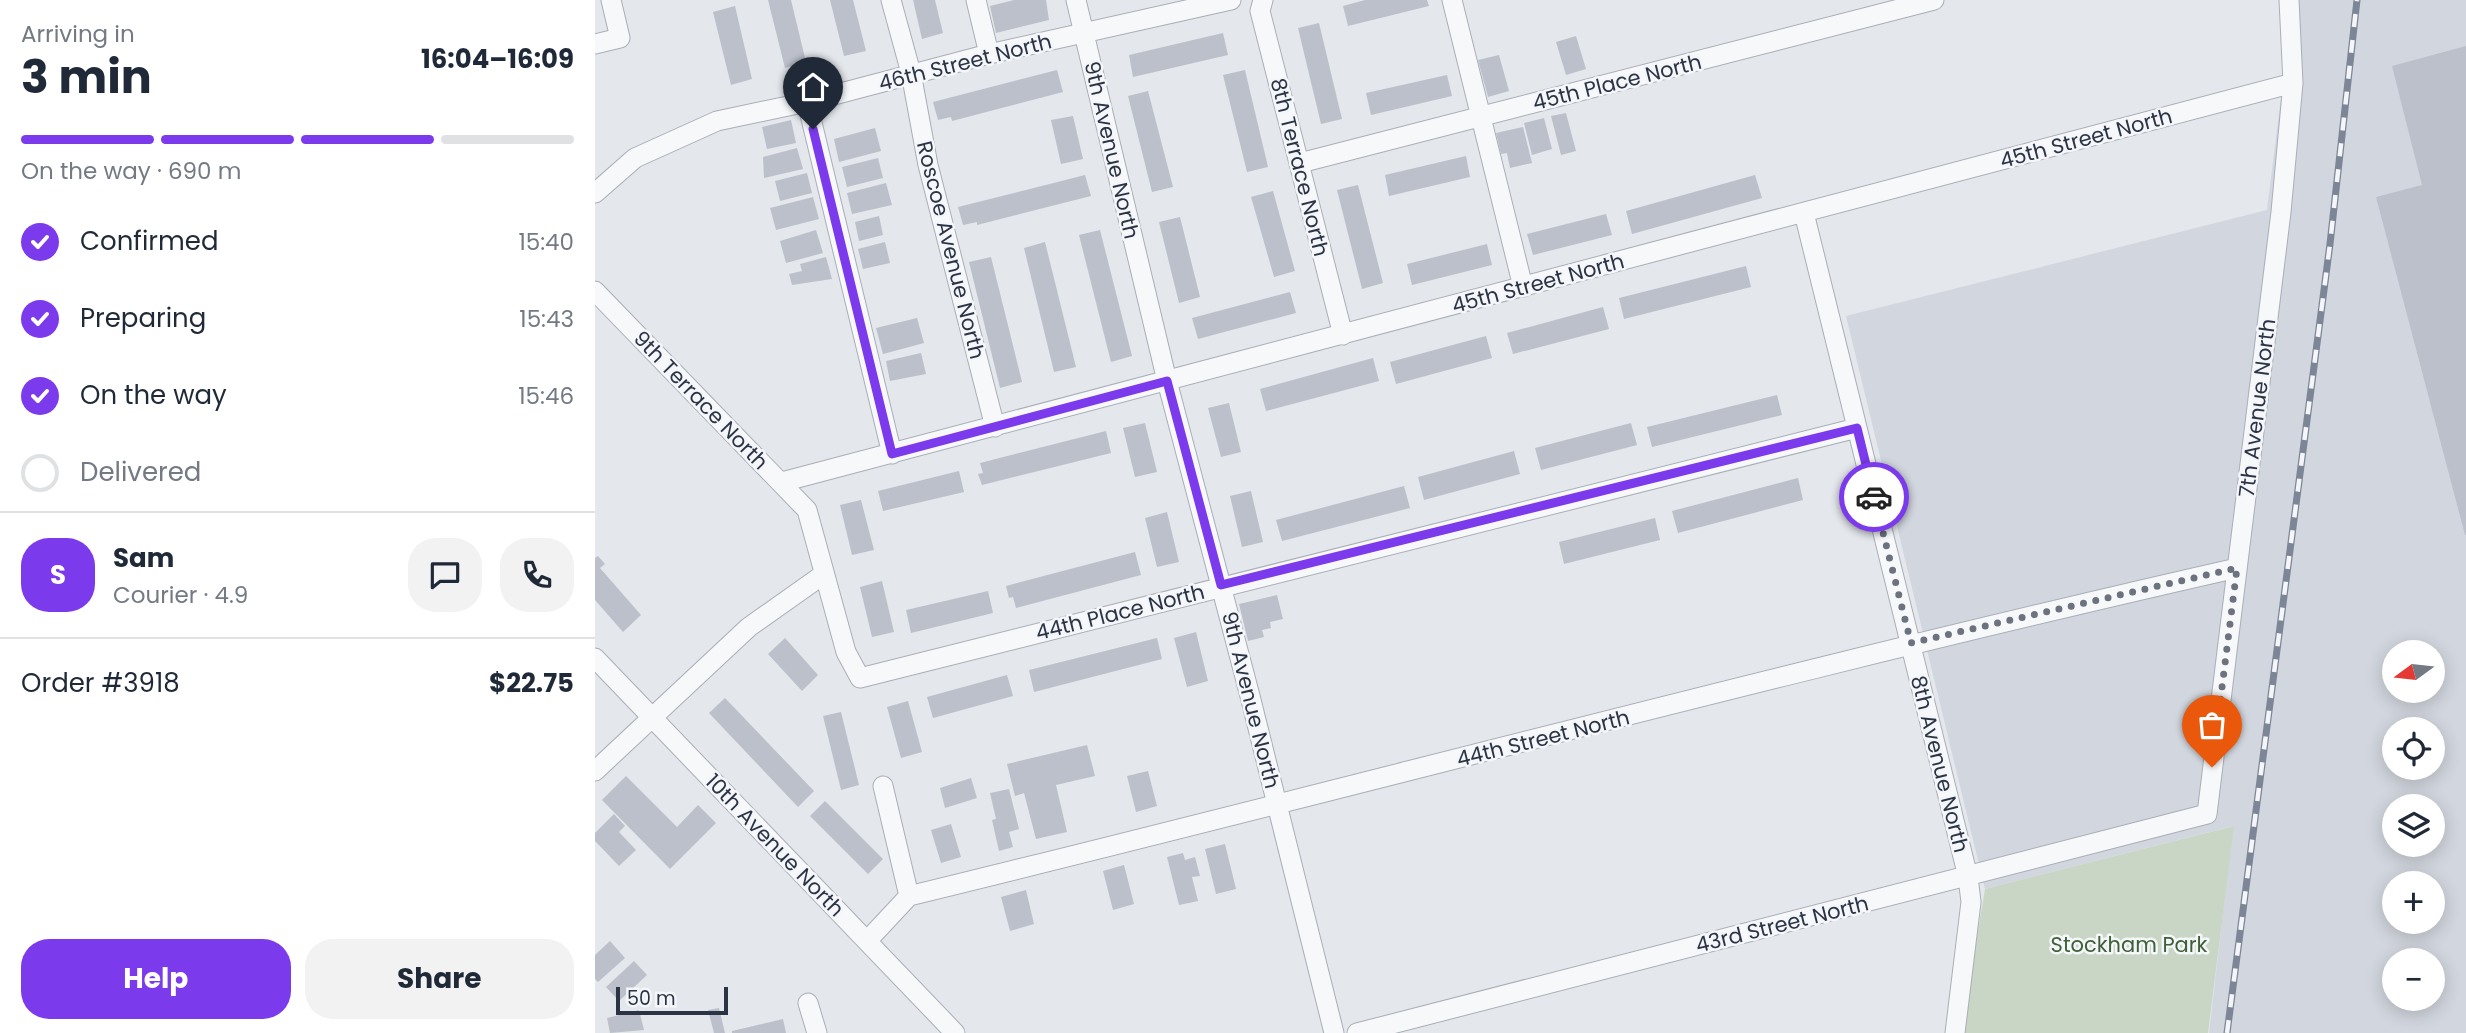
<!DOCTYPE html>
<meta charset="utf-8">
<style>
:root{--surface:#fff;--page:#f2f2f3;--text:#1f2937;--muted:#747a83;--line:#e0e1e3;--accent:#7c3aed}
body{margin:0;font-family:Poppins,sans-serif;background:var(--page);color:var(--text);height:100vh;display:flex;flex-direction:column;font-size:26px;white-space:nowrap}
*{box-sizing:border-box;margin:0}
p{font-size:23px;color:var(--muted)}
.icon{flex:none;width:38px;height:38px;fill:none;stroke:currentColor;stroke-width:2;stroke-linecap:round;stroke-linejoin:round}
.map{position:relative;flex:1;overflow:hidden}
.drawer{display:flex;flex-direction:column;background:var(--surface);width:595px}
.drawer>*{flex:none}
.needle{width:46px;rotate:255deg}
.buttons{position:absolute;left:1787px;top:640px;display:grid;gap:14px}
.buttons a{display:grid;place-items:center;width:63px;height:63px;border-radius:50%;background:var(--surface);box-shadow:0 4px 18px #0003;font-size:35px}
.scale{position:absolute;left:21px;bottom:18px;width:112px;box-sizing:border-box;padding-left:7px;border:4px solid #2b3445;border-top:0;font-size:19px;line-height:24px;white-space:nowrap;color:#2b3445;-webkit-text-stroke:5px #f4f6f9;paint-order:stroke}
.pin{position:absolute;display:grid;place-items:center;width:60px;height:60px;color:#fff;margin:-72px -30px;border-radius:50% 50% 50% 0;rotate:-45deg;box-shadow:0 0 7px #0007}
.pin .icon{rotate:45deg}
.courier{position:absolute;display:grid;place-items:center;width:70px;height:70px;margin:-35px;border:5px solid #7c3aed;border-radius:50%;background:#fff;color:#222;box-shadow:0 2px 9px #0007}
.summary em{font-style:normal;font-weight:700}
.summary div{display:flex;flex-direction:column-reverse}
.summary{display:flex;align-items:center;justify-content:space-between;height:119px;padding:0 21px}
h1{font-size:46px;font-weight:700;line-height:52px}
.bar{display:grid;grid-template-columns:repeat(4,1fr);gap:10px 7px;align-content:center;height:84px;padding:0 21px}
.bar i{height:9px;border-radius:5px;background:var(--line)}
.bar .on{background:var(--accent)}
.bar p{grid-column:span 4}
.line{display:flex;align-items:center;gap:18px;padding:0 21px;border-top:2px solid var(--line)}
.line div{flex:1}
.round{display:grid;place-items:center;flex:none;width:74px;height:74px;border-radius:28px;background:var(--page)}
ol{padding:0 21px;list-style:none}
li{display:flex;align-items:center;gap:21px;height:77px}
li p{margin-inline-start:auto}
li .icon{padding:7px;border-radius:50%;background:var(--accent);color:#fff;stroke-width:4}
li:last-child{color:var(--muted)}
li i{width:38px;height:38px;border:4px solid var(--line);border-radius:50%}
.cta{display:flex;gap:14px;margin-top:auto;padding:14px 21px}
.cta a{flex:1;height:80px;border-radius:28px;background:var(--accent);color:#fff;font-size:28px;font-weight:700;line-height:80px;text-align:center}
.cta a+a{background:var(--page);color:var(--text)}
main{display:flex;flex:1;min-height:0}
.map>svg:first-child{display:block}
</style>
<main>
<section class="drawer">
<div class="summary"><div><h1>3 min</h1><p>Arriving in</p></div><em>16:04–16:09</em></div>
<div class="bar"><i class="on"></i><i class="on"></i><i class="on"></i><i></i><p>On the way · 690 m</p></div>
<ol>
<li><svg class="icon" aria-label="check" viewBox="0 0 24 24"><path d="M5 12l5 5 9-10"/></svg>Confirmed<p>15:40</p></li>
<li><svg class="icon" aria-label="check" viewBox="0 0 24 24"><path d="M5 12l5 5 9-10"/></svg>Preparing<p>15:43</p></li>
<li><svg class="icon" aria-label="check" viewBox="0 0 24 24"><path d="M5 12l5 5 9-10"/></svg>On the way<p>15:46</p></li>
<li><i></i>Delivered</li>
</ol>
<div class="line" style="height:126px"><b class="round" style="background:var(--accent);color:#fff">S</b><div><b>Sam</b><p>Courier · 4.9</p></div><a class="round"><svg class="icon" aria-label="chat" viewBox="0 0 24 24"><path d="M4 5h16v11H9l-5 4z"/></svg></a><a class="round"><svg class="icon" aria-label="phone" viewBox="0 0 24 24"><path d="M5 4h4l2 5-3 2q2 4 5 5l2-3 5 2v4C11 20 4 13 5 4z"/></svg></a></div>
<div class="line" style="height:91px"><div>Order #3918</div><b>$22.75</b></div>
<div class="cta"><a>Help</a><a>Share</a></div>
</section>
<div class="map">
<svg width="1871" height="1033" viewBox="0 0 1871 1033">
<rect width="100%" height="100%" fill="#e4e7ec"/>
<!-- built -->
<path fill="#d2d6de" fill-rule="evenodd" d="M1698 0H1871V1033H1614L1638 826 1390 889 1251 316 1672 210ZM1799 653H1838V691H1799ZM1799 730H1838V768H1799ZM1799 807H1838V845H1799ZM1799 884H1838V922H1799ZM1799 961H1838V999H1799Z"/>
<!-- green -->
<path fill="#c9d6c5" d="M1639 826 1613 1033H1366L1390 889Z"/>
<!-- building -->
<path fill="#bbc0ca" d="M173 0H196L211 62 190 68Z
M235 0H258L271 51 249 56Z
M318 0H340L348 33 327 39Z
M419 0H451L454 20 401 33 395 6Z
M770 0H832L834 6 753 26 748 6Z
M140 6 157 79 136 85 118 12Z
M724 23 747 119 726 124 703 28Z
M628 33 633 55 538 77 534 55Z
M981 36 991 69 971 75 961 42Z
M1871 46V535H1870L1781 197 1827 185 1797 66Z
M904 55 914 91 893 97 883 60Z
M462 70 468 92 357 121 356 117 343 120 338 102Z
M650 70 673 167 652 172 628 75Z
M852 75 857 96 776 115 771 93Z
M553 91 578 187 557 192 533 96Z
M971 113 981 151 966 155 956 116Z
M478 116 488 159 466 164 456 120Z
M949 118 957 149 937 155 929 123Z
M196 120 201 143 172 149 167 127Z
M928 127 937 163 915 168 912 153 906 154 901 133Z
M280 128 286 151 244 162 239 139Z
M202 148 208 169 169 178 168 157Z
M871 156 875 177 794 196 790 175Z
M283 158 288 178 252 187 247 167Z
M212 173 217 193 185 201 180 181Z
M490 175 496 196 382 225V222L368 225 363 207Z
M1160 175 1167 198 1037 234 1031 211Z
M291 183 297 205 257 214 252 193Z
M763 185 788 283 767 289 742 190Z
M678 191 700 271 679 277 656 197Z
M218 197 224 219 181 230 175 208Z
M1011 214 1017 235 938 255 932 234Z
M284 216 288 235 264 241 260 222Z
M585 217 605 297 584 303 564 222Z
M221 230 228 253 191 263 185 241Z
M505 230 537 356 516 362 484 235Z
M290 242 295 263 268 269 263 249Z
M450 242 481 367 459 372 429 248Z
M892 244 897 265 817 285 812 264Z
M231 257 237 279 197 285 194 274 207 271 205 264Z
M396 257 427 382 405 388 374 262Z
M1151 266 1156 287 1029 319 1024 298Z
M695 292 701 313 603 339 597 318Z
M1008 307 1014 329 918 354 912 333Z
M322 318 329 343 288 354 281 328Z
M891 336 897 358 801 384 795 362Z
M326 353 331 374 295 381 291 361Z
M778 358 784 381 671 411 665 389Z
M1182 395 1187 415 1057 447 1052 427Z
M634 403 646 452 626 457 613 408Z
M550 423 562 472 540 477 528 428Z
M1036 423 1042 445 946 470 940 448Z
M511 431 516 453 387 485 383 474 388 473 385 463Z
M919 451 925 474 829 500 823 477Z
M364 471 369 492 288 511 283 491Z
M1203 478 1208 500 1083 533 1077 511Z
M809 486 815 508 687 541 681 520Z
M656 491 668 542 647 547 635 496Z
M266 500 279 550 257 555 245 505Z
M572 512 584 562 562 567 550 518Z
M1060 518 1065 540 969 564 964 542Z
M540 552 546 575 421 608 418 597 414 598 411 586Z
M3 556 10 564 5 568 46 615 28 632 0 600V558Z
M287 581 299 632 277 637 265 587Z
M393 591 398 613 316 633 311 610Z
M682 595 688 619 675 622 676 628 667 630 669 637 653 641 644 604Z
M601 632 613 681 592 687 579 638Z
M190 638 223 675 207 691 173 654Z
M562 638 567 659 439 692 434 670Z
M412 675 418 696 338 718 332 697Z
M130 698 219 791 203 807 114 713Z
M313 701 327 752 306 758 292 707Z
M246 712 264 785 246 790 228 716Z
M492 745 500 776 461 785 472 832 441 839 429 793 420 796 412 764Z
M553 771 562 806 541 812 532 776Z
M31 776 82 827 103 805 121 823 75 869 7 800Z
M376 778 382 798 350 808 345 788Z
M414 789 424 829 414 832 418 847 404 851 397 820 401 819 395 793Z
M230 801 288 859 273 874 215 816Z
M19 814 30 826 24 832 41 850 24 866 0 841V833Z
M356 824 366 857 346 863 336 830Z
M630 844 641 889 621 894 610 849Z
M588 853 590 860 600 857 605 876 597 877 603 901 584 905 572 857Z
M529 865 539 904 518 910 508 871Z
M431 890 439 924 415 931 406 897Z
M15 941 30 958 3 982 0 979V955Z
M39 961 52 975 24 1001 11 987Z
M124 1008 130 1033H119L113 1010Z
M44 1010 49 1030 15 1033 12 1018Z
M188 1019 191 1033H137V1031Z"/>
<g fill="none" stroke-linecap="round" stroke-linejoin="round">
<defs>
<path id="minor" d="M296 0 316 73 333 165 400 427
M381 0 394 54
M481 0 572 381 655 696 739 1033
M668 0 665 11 748 335
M857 0 928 287
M0 44 25 38 16 0
M212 102 297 454
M705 163 1339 0
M0 193 40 158 122 121 212 102 394 54 636 0
M1209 213 1373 877 1376 902 1360 1033
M0 291 212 510 251 652 265 678 1262 428
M187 482 1698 83
M0 658 360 1033
M0 771 154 627 229 574
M288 786 314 896
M272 941 314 896C757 788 1197 669 1642 568
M213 1003 222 1033
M762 1033 1612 814 1686 212 1698 83 1694 0"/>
</defs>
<!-- minor casing -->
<use href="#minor" stroke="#a9aeb7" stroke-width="21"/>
<!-- minor -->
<use href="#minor" stroke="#f7f8fa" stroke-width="19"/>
<defs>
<path id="rail" d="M1632 1033 1735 244 1762 0"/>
</defs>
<!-- rail casing -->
<use href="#rail" stroke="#7d8696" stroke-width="7"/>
<!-- rail -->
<use href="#rail" stroke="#f4f6f9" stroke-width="4.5" stroke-dasharray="13" stroke-linecap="butt"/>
</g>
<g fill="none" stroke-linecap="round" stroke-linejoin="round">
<!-- done -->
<path stroke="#6c737f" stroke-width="7" stroke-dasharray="0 12.6" d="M1279 497 1316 643 1642 568 1617 767"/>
<!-- route -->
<path stroke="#7c3aed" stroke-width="9" d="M218 129 297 454 572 381 626 585 1262 428 1279 497"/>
</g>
<g text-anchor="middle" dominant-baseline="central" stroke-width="5" stroke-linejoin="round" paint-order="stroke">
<!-- street labels -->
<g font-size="21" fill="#2b3445" stroke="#f4f6f9">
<text transform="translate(370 62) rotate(-14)">46th Street North</text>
<text transform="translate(1022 82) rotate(-14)">45th Place North</text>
<text transform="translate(1491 138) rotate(-15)">45th Street North</text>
<text transform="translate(517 150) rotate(77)">9th Avenue North</text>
<text transform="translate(705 167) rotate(76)">8th Terrace North</text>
<text transform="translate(356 250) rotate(76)">Roscoe Avenue North</text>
<text transform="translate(943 283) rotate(-15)">45th Street North</text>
<text transform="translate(106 400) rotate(46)">9th Terrace North</text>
<text transform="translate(1662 408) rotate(-83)">7th Avenue North</text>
<text transform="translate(525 612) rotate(-14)">44th Place North</text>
<text transform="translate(656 700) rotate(76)">9th Avenue North</text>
<text transform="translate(948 738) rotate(-14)">44th Street North</text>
<text transform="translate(1345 764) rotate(76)">8th Avenue North</text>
<text transform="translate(180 845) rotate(46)">10th Avenue North</text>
<text transform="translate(1187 924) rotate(-14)">43rd Street North</text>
</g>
<!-- park labels -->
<g font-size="21" fill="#3f6138" stroke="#f4f6f9">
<text x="1534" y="944">Stockham Park</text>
</g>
</g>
</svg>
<div class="buttons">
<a><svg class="needle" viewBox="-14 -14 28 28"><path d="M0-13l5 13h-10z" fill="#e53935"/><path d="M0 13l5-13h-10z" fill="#747a83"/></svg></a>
<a><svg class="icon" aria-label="locate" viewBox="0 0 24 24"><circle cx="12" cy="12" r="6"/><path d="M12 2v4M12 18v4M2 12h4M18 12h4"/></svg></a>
<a><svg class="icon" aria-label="layers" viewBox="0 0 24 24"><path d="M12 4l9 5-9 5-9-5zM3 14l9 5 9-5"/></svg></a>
<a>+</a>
<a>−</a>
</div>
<div class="scale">50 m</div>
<div class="pin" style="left:1617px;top:767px;background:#ea580c"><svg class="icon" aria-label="bag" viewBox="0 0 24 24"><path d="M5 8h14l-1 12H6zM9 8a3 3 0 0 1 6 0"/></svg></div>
<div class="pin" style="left:218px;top:129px;background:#1f2937"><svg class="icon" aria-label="home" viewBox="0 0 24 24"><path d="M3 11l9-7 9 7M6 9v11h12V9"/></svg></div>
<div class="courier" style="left:1279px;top:497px"><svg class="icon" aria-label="car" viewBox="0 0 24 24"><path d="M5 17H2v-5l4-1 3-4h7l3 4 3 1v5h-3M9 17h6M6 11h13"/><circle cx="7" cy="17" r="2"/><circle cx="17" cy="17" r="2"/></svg></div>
</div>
</main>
